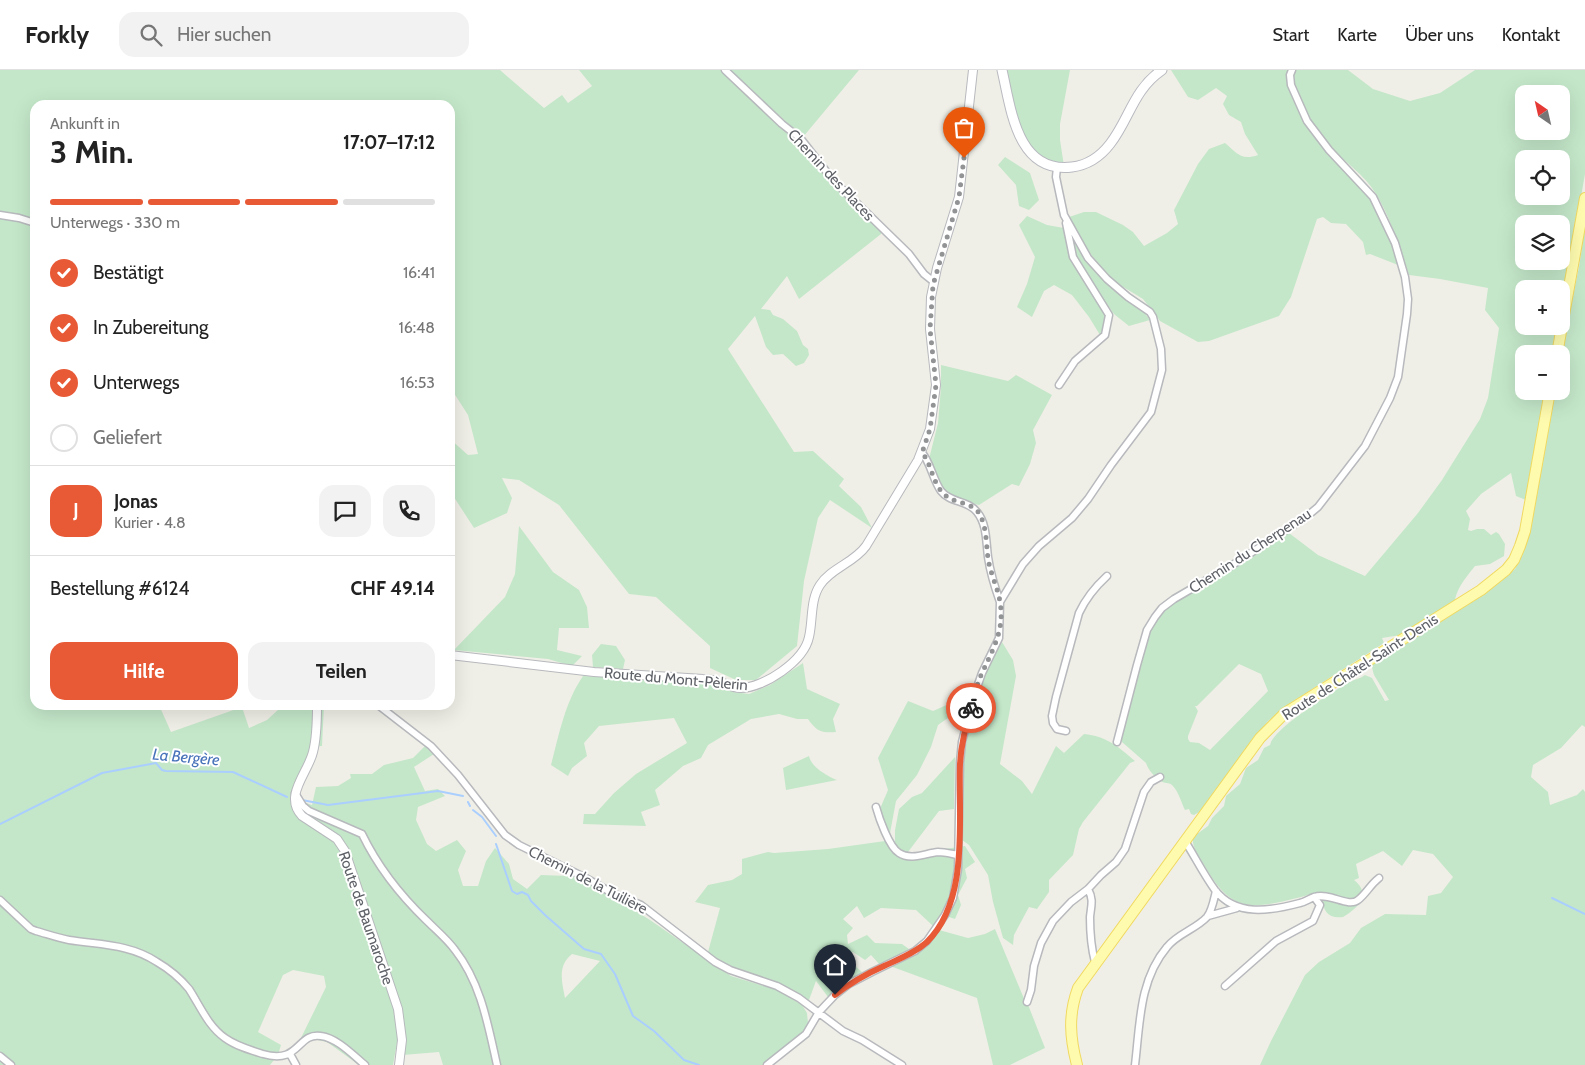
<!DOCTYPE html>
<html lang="de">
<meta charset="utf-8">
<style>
:root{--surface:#fff;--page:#f2f2f2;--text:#222;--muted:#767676;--line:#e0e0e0;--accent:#e85936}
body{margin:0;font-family:Cabin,sans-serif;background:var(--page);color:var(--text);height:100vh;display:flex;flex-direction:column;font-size:19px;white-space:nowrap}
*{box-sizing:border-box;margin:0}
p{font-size:16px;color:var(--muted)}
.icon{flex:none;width:28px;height:28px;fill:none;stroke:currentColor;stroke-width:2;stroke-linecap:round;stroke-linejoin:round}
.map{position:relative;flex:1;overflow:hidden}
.sheet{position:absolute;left:30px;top:30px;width:425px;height:610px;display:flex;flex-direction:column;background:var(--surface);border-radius:15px;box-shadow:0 5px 20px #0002}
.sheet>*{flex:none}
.needle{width:32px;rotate:326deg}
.fabs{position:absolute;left:1515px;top:15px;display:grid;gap:10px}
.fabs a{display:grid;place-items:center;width:55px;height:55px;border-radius:10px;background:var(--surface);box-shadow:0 5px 20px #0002;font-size:25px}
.pin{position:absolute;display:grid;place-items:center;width:42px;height:42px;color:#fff;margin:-51px -21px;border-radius:50% 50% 50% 0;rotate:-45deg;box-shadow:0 0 5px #0007}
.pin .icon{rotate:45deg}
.courier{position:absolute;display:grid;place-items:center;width:50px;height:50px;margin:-25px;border:4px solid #e85936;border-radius:50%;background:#fff;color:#222;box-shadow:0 1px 6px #0007}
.headline em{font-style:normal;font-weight:800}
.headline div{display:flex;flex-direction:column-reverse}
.headline{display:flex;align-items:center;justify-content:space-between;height:85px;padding:0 20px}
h1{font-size:32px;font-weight:800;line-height:38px}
.bar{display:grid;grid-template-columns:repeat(4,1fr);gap:8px 5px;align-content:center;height:60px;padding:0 20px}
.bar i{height:6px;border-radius:4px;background:var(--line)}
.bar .current{background:var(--accent)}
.bar p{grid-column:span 4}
.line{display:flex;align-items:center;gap:12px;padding:0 20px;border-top:1px solid var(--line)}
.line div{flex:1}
.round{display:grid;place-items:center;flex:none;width:52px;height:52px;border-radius:15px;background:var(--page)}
ol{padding:0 20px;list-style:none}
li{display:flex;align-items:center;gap:15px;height:55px}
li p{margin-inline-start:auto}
li .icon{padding:5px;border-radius:50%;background:var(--accent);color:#fff;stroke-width:4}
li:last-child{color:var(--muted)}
li i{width:28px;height:28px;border:2px solid var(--line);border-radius:50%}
.button{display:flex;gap:10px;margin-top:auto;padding:10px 20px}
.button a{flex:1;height:58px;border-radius:15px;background:var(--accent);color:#fff;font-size:20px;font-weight:800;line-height:58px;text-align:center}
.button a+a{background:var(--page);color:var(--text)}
header{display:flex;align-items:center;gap:30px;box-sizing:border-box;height:70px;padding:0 25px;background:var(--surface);border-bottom:1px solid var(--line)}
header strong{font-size:24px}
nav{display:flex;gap:28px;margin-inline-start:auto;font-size:18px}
.search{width:350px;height:45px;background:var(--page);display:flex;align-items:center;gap:12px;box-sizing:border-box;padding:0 18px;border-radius:15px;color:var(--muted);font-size:19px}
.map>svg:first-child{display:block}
</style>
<header>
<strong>Forkly</strong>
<div class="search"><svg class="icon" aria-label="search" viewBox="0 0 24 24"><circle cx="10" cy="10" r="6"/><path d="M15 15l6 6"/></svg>Hier suchen</div>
<nav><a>Start</a><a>Karte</a><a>Über uns</a><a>Kontakt</a></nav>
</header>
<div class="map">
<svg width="1585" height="995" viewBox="0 0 1585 995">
<rect width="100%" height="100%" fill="#f0efe7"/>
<!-- green -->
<path fill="#c4e7c9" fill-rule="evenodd" d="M0 0H500L544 38 562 25 568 33 592 16 579 0H723L800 71 881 161V164L799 229 787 206 761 239 770 240 773 245 783 249 797 261 803 275 808 279 809 285 804 293 796 296 783 284 773 285 766 277 755 246 728 279 794 382 813 381 844 409 839 416 861 437 872 458 830 430 818 448 804 511 797 576 756 610H736L710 598V576L656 527 629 524 559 435 519 410 502 408 512 428 507 443 474 458 450 421V369L468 385 478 384 468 345 450 317V35H35V635H159L171 662 242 637 249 658 267 650 279 639 278 635H324L322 676 310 677 308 689 294 729 312 735 316 717 338 716 351 708 350 704H372L384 695 413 688 426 675 434 684 414 697 425 721 438 719 445 726 418 737 416 750 427 774 436 781 457 770 466 781 458 800 463 816H478L486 791 495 778 509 794 513 809 527 819 541 805 569 806 571 805 612 826 650 850 731 906 777 920 802 935 807 943 808 953 804 963 764 995H443L439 982 403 985 398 967 393 995H359L327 972 313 969 298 974 326 917 324 906 293 900 283 905 258 962 281 975 278 985 270 995H0ZM572 884 600 891 565 928C562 912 557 896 572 884Z
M729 0H859L803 67Z
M1007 0H1070L1060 54V70L1064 96C1057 94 1049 92 1042 88 1015 75 1011 27 1007 0Z
M1171 0H1289C1278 35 1349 97 1368 125 1383 146 1391 171 1398 195L1370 184 1366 185 1363 172 1346 154 1331 153 1323 147 1317 149 1291 227 1279 246 1209 271 1198 272 1160 251 1143 229 1115 212 1097 192 1077 167 1069 147 1084 142H1096L1123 155 1133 162 1144 176 1167 163 1178 154 1174 140 1198 94 1209 79 1225 73C1237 83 1241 91 1258 85L1245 64 1241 52 1229 45 1223 34 1227 26 1216 18 1198 30 1188 27Z
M1294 0H1348L1373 19 1410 31 1440 23 1475 0H1585V104L1561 241V219H1524V256H1559L1553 284H1524V321H1545L1526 430 1516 426 1511 403 1481 424 1466 441 1470 449 1468 460 1471 461 1477 459H1484L1491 465 1496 462 1499 464 1505 474 1504 486 1490 494 1475 496C1467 506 1455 520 1455 533L1401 565 1382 568 1384 573 1289 634 1268 651 1209 729 1206 738 1194 745 1191 744 1189 739 1185 740C1181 732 1179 722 1172 715 1168 712 1165 714 1161 711 1155 707 1148 700 1146 693L1122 672 1121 666 1148 568C1153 554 1159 545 1170 535L1289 463 1318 485 1365 506 1418 443 1442 410 1480 349 1488 328 1499 258 1485 240 1488 218 1440 209 1409 205C1400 178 1391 149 1376 124 1365 105 1343 91 1328 74 1315 60 1288 19 1294 0ZM1524 24H1561V61H1524ZM1524 89H1561V126H1524ZM1524 154H1561V191H1524ZM1239 594 1261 604 1268 621 1210 680 1199 673 1190 672 1188 669V666L1198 641 1195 636H1197Z
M1005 87 1030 103 1039 130 1029 140 1019 136 1016 115 998 95Z
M1027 146 1047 155 1064 158 1070 187 1107 245 1104 263 1100 265 1089 247 1072 225 1054 215 1044 221 1032 247 1017 237 1027 214 1035 187 1019 155Z
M1585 157V657L1582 655 1561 678 1533 695 1531 707 1548 722 1550 735 1577 725 1583 719 1585 722V995H1260L1271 971 1305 905 1319 892 1350 873 1361 858 1385 844 1426 845 1428 826 1441 823 1453 807 1433 784 1413 780 1402 796 1383 781 1356 794 1359 808 1354 810C1372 824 1358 838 1343 847 1329 849 1323 842 1322 828L1327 823C1311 822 1311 825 1297 828 1252 839 1232 843 1206 798 1201 789 1191 777 1193 767L1208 756 1212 748 1224 736 1226 726 1240 714 1246 698 1258 690 1264 678 1270 675C1273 659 1332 622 1348 613 1354 609 1360 609 1365 605L1372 608 1385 631 1389 630 1374 605 1371 594 1494 516 1515 499 1529 465 1554 321H1561V284L1579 197Z
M1070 161 1086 188 1141 238 1150 250 1129 256 1114 244 1074 187Z
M941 295 1008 311 1016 305 1052 325 1033 360 1036 373 1030 394 1019 416 1012 414 979 435 955 429 949 425 938 413 929 389 938 353 941 317Z
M519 456 553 502 579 520 587 537 589 558H559L557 580 582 586 572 596 548 589 454 580 505 527 515 504Z
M1002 572 1013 590 1016 606 1000 694 1022 711 1032 724 1056 676 1064 683 1084 664C1106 666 1119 677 1135 691L1130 693 1083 752 1079 759 1073 785 1049 810V822L1037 839 1029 837 1014 865 1013 875 1003 868 993 832 988 805 969 775 962 770V697L966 675 979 619 985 604Z
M601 574 616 576 625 590 623 599 593 597 592 585Z
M803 593 807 619 840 634 833 649 836 662C822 663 817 662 808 649H797L779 644 751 649 708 675 701 688 683 696 655 720 660 735 641 742 646 756 583 754 584 744H595L614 723 636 704 687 673 674 648 599 656 584 673 587 686 572 698 568 706 551 695C559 665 565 632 583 606L706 612 720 615 733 622 749 624 770 615Z
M908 631 933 641 951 633 955 643 938 655 931 677 917 705 896 731 890 763 879 741 888 720 878 688Z
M809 686C811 697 827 706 837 710L786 720 783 698Z
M955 687 954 739 939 741 908 782 900 781 895 775V760L899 739 912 727 922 723Z
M885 771 893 782 909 790 944 779 965 776 975 792 965 799 967 808 958 825 961 835 955 849 943 845 933 856 916 840 881 838 864 848 857 836 843 849 853 858 847 865 848 874 867 865 875 873 902 874 909 879 880 895 871 885 865 890 853 882 844 887 845 894H853L862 902 828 927 816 911 809 930 783 916 722 893 708 882 720 838 695 832 708 815 732 810 742 804V789L768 782 774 783 828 779Z
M995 859 1025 931H1022L1027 932 1045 978 1010 995H993L977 928 890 896C911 888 926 878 939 860L968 868 985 864Z"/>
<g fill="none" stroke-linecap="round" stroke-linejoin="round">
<!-- stream -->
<path stroke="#aacffe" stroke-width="2" d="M302 730 328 735 438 721 463 726
M468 732 470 736
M473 740 482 747 496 766
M0 754 102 703 156 693 162 700 166 701 233 702 287 727
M496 774 512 821 517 824 522 822 528 825 531 831 545 845 584 879 601 884 615 904 633 946 654 961 684 990 699 995
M1552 828 1585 844"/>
<defs>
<path id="minor" d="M725 0 782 54 801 69 833 110 909 184 924 204 934 212
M0 145 19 148 35 153
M1059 315 1075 291 1105 265 1109 245 1073 187 1066 153
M922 383C930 391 933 410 941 421 950 433 968 430 977 442 987 454 986 472 988 487 990 501 995 518 1000 532
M378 635 431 676 458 705 505 765 519 775 584 807 612 823 641 835 715 892 730 900 777 916 799 928 843 961 862 970 902 995
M1066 661 1057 659 1053 653 1052 646 1056 627 1079 543C1086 528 1095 517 1107 506
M1117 672 1137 595 1147 560 1155 547 1162 538 1174 529 1234 494 1306 447 1318 437 1365 376 1390 328 1398 307 1407 244 1408 229 1405 207 1395 173 1373 127 1329 80 1307 51 1291 15 1290 5 1292 0
M295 723 303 736 309 741 362 764C378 797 400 825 426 850 436 860 447 869 455 880 481 913 488 955 497 995
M876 737C879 748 889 777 899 783 911 791 926 783 938 782 945 782 952 784 958 785
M1185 771C1195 787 1204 805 1215 820 1236 847 1270 841 1300 833 1305 832 1309 829 1314 827 1330 822 1348 838 1358 830 1366 824 1370 815 1379 808
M1088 819C1094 830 1091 836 1090 847 1090 863 1091 877 1095 892
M0 830 31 859 36 861C47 864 58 868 69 870 100 875 130 874 157 892 169 899 180 908 189 919 200 936 208 956 225 968 236 976 250 980 263 984 300 995 297 962 321 966 337 968 353 985 365 995
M1208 846 1237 838
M1225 916 1276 871 1313 851 1320 835 1314 827
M1027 932 1031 920 1034 896 1041 873 1053 851 1071 832 1088 819 1101 805 1116 792 1125 779 1144 722 1151 712 1160 707
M290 984 296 995
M0 986 11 995
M767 995 806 964 819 942 835 925 849 914 872 902 915 881 927 871 945 845 953 828 958 799 960 692 962 672 974 626 982 603 999 568 1000 532 1023 494 1039 476 1072 448 1088 429 1111 395 1151 342 1162 300 1161 279 1153 247 1150 242 1128 227 1107 209 1088 188 1064 145 1056 107 1057 97
M1135 995C1140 954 1139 910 1167 877 1177 864 1196 859 1207 847 1212 841 1214 829 1216 821"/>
<path id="tertiary" d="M450 585 594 602 703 609C708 609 713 610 718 611 725 613 732 618 740 618 764 618 804 591 809 567 813 550 810 530 820 515 831 498 854 493 866 476L918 390 930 359 936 315 930 259 931 227 937 198 959 127 973 0
M317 635C317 650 317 667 313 682 308 703 283 726 302 746L337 769 345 781 398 939 402 970 399 995"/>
<path id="secondary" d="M1002 0C1011 39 1017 104 1072 97 1088 95 1100 87 1110 74 1130 48 1133 20 1162 0"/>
<path id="primary" d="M1557 284 1585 128
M1077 995C1070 968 1068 945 1078 918L1260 668 1285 643 1481 520 1506 500 1514 490 1520 476 1525 461 1550 321"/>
</defs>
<!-- minor casing -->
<use href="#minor" stroke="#b7b9bd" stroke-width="9"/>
<!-- tertiary casing -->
<use href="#tertiary" stroke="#b7b9bd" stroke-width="10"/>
<!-- secondary casing -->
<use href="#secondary" stroke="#b8bac0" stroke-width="11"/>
<!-- primary casing -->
<use href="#primary" stroke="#f0d960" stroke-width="12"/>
<!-- minor -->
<use href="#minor" stroke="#fff" stroke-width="6"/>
<!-- tertiary -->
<use href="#tertiary" stroke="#fff" stroke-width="8"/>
<!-- secondary -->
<use href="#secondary" stroke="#fff" stroke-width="9"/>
<!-- primary -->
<use href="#primary" stroke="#fefbaf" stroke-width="10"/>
</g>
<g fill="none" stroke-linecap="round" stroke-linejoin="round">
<!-- done -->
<path stroke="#919394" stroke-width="5" stroke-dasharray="0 9" d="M964 88 959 127 933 215 930 259 936 315 930 359 922 383C931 392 932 412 943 423 953 434 970 431 979 443 987 457 986 474 988 488 990 503 998 518 1000 532 1005 559 993 579 983 601 977 613 974 626 971 638"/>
<!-- route -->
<path stroke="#e85936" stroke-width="6" d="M835 925C850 913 866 904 884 896 899 889 915 883 927 872 970 830 958 749 960 694 961 674 966 656 971 638"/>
</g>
<g text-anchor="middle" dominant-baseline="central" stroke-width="4" stroke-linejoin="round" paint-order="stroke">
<!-- street labels -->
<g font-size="15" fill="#5e6167" stroke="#fff">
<text transform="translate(831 105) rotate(47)">Chemin des Places</text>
<text transform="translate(1250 481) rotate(-33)">Chemin du Cherpenau</text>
<text transform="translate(1360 597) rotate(-33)">Route de Châtel-Saint-Denis</text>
<text transform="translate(676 609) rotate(5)">Route du Mont-Pèlerin</text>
<text transform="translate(588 810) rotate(27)">Chemin de la Tuilière</text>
<text transform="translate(366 848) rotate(71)">Route de Baumaroche</text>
</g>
<!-- water labels -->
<g font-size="16" font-style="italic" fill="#4772ba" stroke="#fff">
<text transform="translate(186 687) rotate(5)">La Bergère</text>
</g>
</g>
</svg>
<div class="fabs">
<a><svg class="needle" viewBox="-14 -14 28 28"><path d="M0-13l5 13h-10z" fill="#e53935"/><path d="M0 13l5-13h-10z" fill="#767676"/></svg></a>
<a><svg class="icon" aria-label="locate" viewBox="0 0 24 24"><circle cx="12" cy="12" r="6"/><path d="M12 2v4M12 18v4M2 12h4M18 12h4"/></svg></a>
<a><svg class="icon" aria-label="layers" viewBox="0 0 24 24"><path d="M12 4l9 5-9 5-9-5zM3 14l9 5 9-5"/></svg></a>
<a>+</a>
<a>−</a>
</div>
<div class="pin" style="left:964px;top:88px;background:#ea580c"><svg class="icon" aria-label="bag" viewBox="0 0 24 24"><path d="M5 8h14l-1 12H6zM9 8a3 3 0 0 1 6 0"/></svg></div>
<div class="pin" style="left:835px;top:925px;background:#1f2937"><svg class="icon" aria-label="home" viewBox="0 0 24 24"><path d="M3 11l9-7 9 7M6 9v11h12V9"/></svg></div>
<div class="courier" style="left:971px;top:638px"><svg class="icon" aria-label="bike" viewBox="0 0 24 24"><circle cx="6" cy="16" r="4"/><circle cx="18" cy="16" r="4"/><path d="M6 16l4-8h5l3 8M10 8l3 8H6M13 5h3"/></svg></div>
<section class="sheet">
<div class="headline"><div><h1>3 Min.</h1><p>Ankunft in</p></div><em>17:07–17:12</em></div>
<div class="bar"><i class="current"></i><i class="current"></i><i class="current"></i><i></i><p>Unterwegs · 330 m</p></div>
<ol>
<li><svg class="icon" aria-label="check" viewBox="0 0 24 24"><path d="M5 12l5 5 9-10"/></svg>Bestätigt<p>16:41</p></li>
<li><svg class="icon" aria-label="check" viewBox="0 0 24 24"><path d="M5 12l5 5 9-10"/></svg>In Zubereitung<p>16:48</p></li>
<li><svg class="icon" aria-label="check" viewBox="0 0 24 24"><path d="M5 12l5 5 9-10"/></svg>Unterwegs<p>16:53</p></li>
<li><i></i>Geliefert</li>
</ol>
<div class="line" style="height:90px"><b class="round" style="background:var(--accent);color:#fff">J</b><div><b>Jonas</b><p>Kurier · 4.8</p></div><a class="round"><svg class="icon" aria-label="chat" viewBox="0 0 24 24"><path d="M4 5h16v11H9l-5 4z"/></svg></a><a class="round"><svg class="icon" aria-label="phone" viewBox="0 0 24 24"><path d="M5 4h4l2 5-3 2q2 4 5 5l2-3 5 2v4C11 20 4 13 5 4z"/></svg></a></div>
<div class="line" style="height:65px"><div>Bestellung #6124</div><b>CHF 49.14</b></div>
<div class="button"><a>Hilfe</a><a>Teilen</a></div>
</section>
</div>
